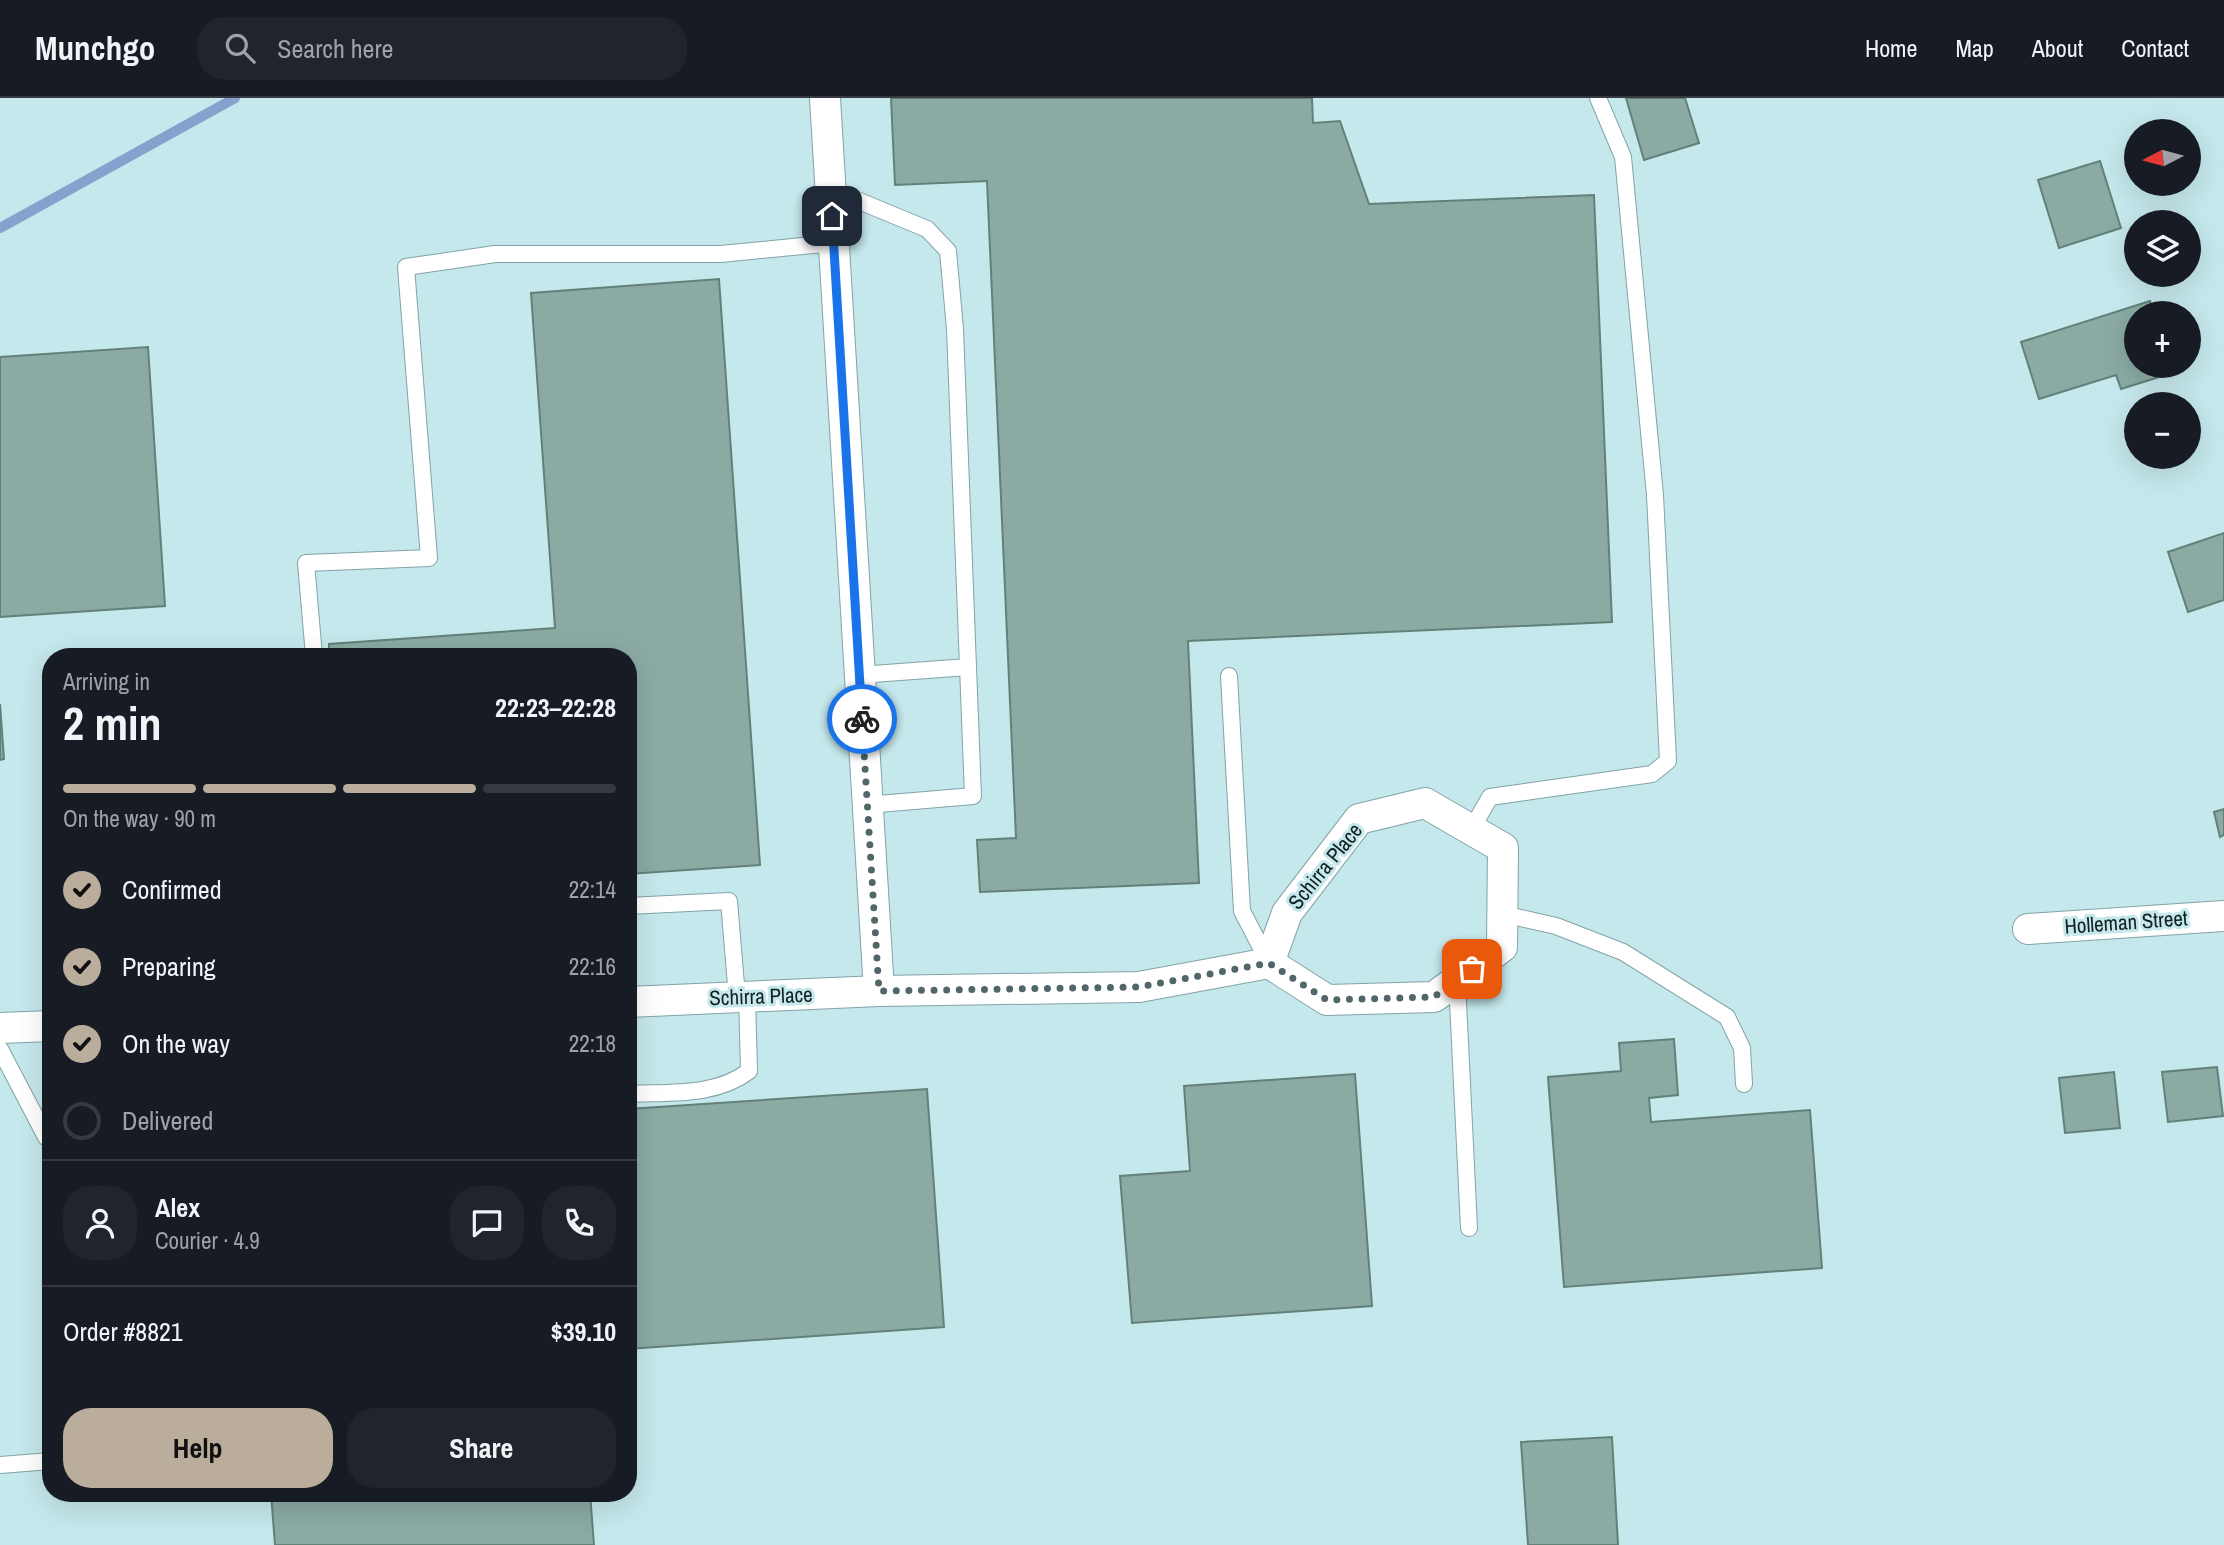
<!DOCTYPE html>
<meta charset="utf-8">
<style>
:root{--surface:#171b24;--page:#20242c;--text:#f1f3f6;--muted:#9ea1a6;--line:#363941;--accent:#baad9b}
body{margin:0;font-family:"Archivo Narrow",sans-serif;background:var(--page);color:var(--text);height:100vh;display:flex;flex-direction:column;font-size:26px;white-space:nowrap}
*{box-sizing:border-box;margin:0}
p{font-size:23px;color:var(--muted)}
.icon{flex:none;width:38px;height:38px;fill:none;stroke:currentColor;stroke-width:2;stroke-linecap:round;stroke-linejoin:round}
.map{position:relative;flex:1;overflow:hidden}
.panel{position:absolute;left:42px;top:550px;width:595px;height:854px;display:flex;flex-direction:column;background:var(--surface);border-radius:28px;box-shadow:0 7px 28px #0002}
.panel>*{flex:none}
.needle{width:46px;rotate:264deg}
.fabs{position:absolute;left:2124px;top:21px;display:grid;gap:14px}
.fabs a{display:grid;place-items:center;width:77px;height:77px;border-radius:50%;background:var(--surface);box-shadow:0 7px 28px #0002;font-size:35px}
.pin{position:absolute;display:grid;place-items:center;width:60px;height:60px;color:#fff;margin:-30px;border-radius:14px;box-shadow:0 4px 10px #0006}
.courier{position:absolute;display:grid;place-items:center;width:70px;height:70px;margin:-35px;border:5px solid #1a73e8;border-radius:50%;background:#fff;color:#222;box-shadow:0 2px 9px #0007}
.overview em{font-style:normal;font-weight:800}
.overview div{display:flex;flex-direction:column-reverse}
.overview{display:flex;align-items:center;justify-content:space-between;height:119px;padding:0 21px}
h1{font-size:46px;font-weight:800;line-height:52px}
.bar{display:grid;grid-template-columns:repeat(4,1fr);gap:10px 7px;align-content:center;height:84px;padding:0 21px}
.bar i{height:9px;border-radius:5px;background:var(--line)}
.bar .on{background:var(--accent)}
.bar p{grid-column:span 4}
.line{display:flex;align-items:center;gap:18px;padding:0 21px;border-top:2px solid var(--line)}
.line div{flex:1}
.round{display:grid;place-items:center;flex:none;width:74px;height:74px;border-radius:28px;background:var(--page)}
ol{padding:0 21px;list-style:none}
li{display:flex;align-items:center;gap:21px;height:77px}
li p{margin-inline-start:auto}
li .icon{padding:7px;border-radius:50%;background:var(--accent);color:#111;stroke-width:4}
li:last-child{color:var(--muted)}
li i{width:38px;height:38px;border:4px solid var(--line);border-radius:50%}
.cta{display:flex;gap:14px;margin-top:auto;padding:14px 21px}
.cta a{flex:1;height:80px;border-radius:28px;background:var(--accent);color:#111;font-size:28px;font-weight:800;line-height:80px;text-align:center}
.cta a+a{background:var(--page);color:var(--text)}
header{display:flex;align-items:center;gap:42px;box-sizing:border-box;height:98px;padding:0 35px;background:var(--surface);border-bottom:2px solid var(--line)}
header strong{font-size:33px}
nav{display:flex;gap:38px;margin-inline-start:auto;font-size:24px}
.search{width:490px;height:63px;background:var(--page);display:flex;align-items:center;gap:18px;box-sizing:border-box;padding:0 24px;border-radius:28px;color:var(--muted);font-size:26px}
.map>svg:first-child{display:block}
</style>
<header>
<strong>Munchgo</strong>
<div class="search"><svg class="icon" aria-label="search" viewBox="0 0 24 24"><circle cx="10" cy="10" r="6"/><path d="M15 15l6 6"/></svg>Search here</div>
<nav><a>Home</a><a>Map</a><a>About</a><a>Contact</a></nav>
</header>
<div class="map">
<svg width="2224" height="1447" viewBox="0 0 2224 1447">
<rect width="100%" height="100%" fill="#c5e8ec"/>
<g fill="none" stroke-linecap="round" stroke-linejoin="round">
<!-- stream -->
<path stroke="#85a2ce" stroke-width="10" d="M0 130 235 0"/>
</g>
<!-- building -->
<path fill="#8aaaa3" stroke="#628179" stroke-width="2" d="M891 0H1312L1313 25 1340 23 1369 106 1594 97 1612 524 1188 543 1199 785 980 794 977 742 1016 740 987 83 895 87Z
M1626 0H1685L1699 45 1644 62Z
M2100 63 2121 130 2059 150 2038 82Z
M719 181 760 767 628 776V558H329V546L555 530 531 195Z
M2150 203 2154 215H2137V268H2170L2172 275 2121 291 2116 277 2039 301 2021 244Z
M148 249 165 508 0 519V259Z
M2224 435V502L2188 514 2168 454Z
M277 553 278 558H199Z
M0 606 4 661 0 662Z
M2224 711V737L2220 739 2214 714Z
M1674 941 1678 997 1649 1000 1651 1024 1810 1012 1822 1170 1564 1189 1548 979 1621 973 1619 945Z
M2217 969 2223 1018 2168 1024 2162 974Z
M2114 974 2120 1030 2065 1035 2059 980Z
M1355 976 1372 1208 1132 1225 1120 1078 1190 1073 1184 988Z
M927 991 944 1229 628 1251V1011Z
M1612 1339 1618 1447H1528L1521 1344Z
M271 1395H590L594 1447H275Z"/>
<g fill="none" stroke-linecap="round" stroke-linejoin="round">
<defs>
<path id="service" d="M830 91 927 131 948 153 955 231 968 569 859 577
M314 558 306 465 429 460 406 169 495 156H721L833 145
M1229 578 1242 813 1269 865
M867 707 973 698 968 569
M1471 732 1490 699 1652 676 1668 663 1655 397 1623 59 1598 0
M628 808 729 803 737 899
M1503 816 1556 828 1623 854 1727 919 1742 950 1744 986
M1457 883 1469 1130
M0 951 46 1039 51 1038
M628 996C669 994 715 999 749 973L747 899
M0 1367 51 1363"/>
<path id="minor" d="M825 0 879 893
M1425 705 1503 750 1502 849 1434 899 1327 902 1269 865 1287 815 1359 721Z
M2028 831 2224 818
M628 904 879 893 1139 889 1269 865
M0 930 51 928"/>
</defs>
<!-- service casing -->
<use href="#service" stroke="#82a3a7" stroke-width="18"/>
<!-- minor casing -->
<use href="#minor" stroke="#82a3a7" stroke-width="32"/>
<!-- service -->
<use href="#service" stroke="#fff" stroke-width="16"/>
<!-- minor -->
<use href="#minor" stroke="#fff" stroke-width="30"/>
</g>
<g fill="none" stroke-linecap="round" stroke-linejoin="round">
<!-- done -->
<path stroke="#516668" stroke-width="7" stroke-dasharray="0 12.6" d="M862 621 879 893 1139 889 1269 865 1327 902 1434 899 1472 871"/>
<!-- route -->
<path stroke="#1a73e8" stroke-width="9" d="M832 118 862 621"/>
</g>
<g text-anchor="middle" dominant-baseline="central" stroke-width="6" stroke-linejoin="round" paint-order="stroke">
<!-- street labels -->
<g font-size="21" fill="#132021" stroke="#c5e8ec">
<text transform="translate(1325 768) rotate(-51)">Schirra Place</text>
<text transform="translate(2126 824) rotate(-4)">Holleman Street</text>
<text transform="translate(761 898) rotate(-2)">Schirra Place</text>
</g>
</g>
</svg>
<div class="fabs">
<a><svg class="needle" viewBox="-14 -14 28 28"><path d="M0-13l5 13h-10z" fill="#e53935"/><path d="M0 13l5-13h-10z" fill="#9ea1a6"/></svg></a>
<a><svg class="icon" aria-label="layers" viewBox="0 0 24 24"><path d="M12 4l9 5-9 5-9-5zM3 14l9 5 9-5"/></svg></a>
<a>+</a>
<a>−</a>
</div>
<div class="pin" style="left:1472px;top:871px;background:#ea580c"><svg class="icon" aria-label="bag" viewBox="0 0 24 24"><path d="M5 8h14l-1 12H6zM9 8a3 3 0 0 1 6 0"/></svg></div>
<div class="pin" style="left:832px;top:118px;background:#1f2937"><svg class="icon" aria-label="home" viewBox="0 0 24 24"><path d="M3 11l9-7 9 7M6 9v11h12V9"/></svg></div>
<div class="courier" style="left:862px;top:621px"><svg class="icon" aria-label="bike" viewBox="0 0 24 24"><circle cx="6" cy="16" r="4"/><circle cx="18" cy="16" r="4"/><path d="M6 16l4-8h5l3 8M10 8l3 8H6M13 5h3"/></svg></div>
<section class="panel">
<div class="overview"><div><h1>2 min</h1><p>Arriving in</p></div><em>22:23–22:28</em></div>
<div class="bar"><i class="on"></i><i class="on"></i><i class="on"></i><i></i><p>On the way · 90 m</p></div>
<ol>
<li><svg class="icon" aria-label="check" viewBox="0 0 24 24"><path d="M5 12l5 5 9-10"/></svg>Confirmed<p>22:14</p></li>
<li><svg class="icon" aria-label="check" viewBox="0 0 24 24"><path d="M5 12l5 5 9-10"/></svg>Preparing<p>22:16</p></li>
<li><svg class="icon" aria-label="check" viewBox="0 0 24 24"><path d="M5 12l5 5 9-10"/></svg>On the way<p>22:18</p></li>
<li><i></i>Delivered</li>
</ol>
<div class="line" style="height:126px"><a class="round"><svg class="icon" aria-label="person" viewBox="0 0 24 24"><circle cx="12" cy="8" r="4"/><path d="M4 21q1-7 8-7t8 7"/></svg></a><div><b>Alex</b><p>Courier · 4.9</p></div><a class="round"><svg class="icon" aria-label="chat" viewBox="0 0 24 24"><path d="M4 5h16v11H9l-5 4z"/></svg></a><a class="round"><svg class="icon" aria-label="phone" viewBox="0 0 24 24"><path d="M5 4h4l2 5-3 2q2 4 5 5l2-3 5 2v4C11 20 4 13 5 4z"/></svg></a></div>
<div class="line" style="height:91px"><div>Order #8821</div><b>$39.10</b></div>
<div class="cta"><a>Help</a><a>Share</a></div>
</section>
</div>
